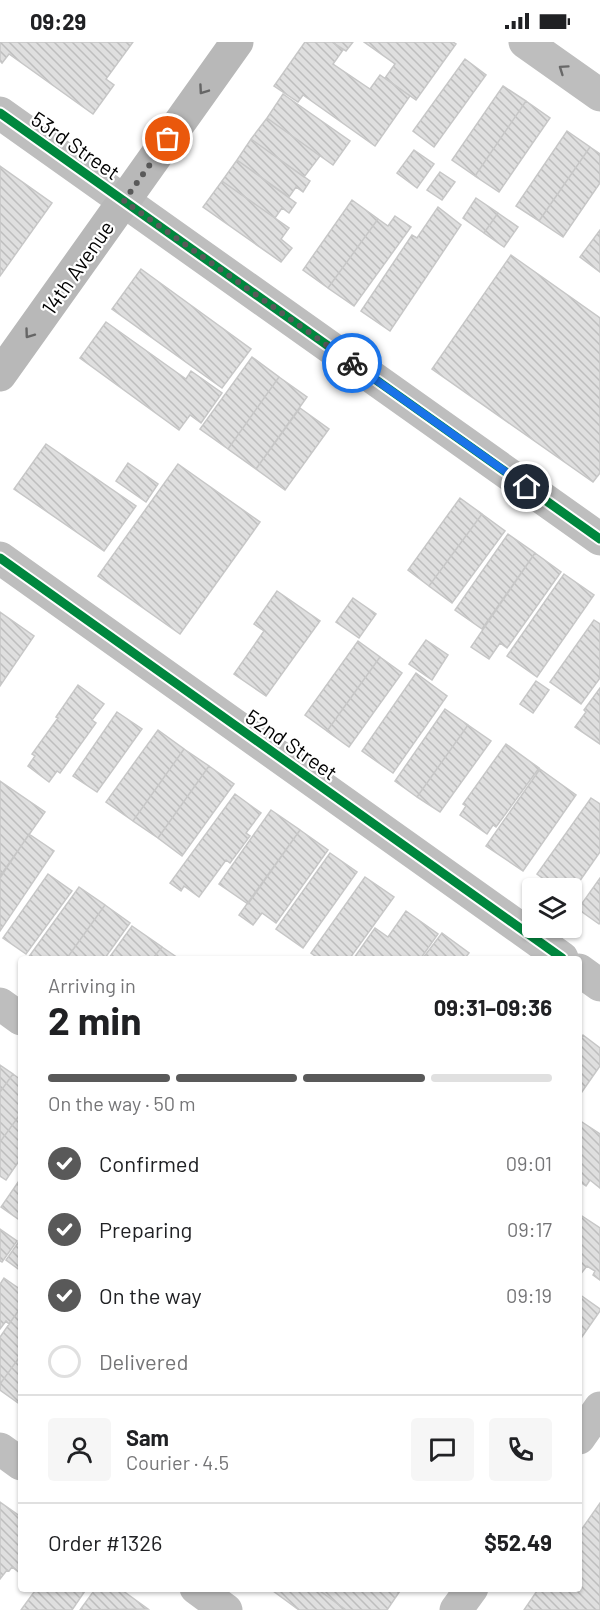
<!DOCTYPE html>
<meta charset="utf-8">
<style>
:root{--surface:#fff;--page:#f6f6f6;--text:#202124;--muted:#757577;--line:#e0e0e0;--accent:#595959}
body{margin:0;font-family:Barlow,sans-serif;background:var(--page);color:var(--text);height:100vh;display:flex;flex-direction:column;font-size:22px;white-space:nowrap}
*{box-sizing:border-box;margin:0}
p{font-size:20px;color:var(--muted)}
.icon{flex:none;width:33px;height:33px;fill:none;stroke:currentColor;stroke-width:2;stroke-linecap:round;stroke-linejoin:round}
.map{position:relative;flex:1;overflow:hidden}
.panel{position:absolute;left:18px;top:914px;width:564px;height:636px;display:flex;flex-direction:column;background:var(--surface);border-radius:6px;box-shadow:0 2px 4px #0004}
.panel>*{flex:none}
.tools{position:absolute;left:522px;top:836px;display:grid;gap:12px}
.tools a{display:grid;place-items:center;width:60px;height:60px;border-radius:6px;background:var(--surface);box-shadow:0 2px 4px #0004;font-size:30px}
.pin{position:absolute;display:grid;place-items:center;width:51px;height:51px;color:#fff;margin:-26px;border:3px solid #fff;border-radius:50%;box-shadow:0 2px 6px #0007}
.courier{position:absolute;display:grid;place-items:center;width:60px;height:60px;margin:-30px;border:4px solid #1a73e8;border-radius:50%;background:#fff;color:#222;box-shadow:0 2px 8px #0007}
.head em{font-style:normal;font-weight:700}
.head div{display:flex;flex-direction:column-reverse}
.head{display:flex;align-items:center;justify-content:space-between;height:102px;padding:0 30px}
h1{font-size:39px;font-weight:700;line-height:45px}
.bar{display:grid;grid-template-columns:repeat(4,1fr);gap:9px 6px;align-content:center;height:72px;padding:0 30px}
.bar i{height:8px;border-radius:4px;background:var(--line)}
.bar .on{background:var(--accent)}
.bar p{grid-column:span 4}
.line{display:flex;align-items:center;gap:15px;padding:0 30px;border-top:2px solid var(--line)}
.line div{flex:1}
.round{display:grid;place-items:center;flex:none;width:63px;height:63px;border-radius:6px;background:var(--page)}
ol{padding:0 30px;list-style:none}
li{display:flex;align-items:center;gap:18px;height:66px}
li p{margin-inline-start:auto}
li .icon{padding:6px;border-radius:50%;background:var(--accent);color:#fff;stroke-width:4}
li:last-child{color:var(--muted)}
li i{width:33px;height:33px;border:3px solid var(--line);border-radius:50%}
.status{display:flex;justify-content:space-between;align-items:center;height:42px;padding:0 30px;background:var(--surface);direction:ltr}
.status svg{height:16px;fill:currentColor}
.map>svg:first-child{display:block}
</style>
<div class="status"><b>09:29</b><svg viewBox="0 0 49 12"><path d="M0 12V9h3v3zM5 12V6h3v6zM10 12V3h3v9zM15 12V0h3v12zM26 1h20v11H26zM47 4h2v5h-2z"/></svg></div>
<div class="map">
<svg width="600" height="1568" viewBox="0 0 600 1568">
<defs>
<pattern id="building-back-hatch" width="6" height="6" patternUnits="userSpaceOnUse" patternTransform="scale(1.5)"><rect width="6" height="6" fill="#dfdfdf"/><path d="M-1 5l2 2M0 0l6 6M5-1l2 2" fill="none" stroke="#bebebe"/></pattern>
</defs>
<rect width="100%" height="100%" fill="#fff"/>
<!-- building -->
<path fill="url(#building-back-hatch)" stroke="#c7c7c7" stroke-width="1.5" d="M0 0H133L106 37 114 43 93 72 9 12 2 21 0 19Z
M305 0H332L343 8 333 22 370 47 380 33 410 54 375 104 303 53 298 60 274 44Z
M332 0H353L346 9Z
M364 0H453L456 2 416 58 385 36 395 22Z
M465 17 486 33 434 105 413 89Z
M503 44 526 59 475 134 452 118Z
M283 52 350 99 333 123 267 76Z
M526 59 550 76 499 150 475 134Z
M267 76 320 114 304 135 251 97Z
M567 89 590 105 539 179 516 164Z
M251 97 310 139 303 150 296 145 289 155 237 118Z
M590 105 600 112V141L563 195 539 179Z
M414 108 434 122 417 146 397 131Z
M237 118 296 161 289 171 282 166 275 176 222 139Z
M0 124 52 161 0 234Z
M440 130 455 140 442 158 427 148Z
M222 139 289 186 281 197 292 206 281 220 203 165Z
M476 156 498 171 484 191 463 176Z
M352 158 378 177 328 246 303 228Z
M438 165 461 183 390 289 361 269 412 193 417 196Z
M498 171 518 185 504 205 484 191Z
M395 174 411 185 354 264 328 246 378 177 388 184Z
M600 188V230L580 215Z
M511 213 600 276V431L593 440 432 327Z
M141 227 251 307 222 346 112 267Z
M106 280 186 337 191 329 222 351 201 381 190 373 179 388 80 316Z
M252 315 279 335 228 407 200 387Z
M279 335 307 355 256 427 228 407Z
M300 366 329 387 285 448 256 427Z
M46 402 136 464 104 509 14 447Z
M128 421 158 442 146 460 116 439Z
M178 422 260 480 180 592 98 534Z
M460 456 482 472 429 544 408 528Z
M482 472 505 489 452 561 429 544Z
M508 492 535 511 482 587 455 568Z
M535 511 561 530 507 606 500 601 489 617 471 605Z
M564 532 594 553 537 635 507 614Z
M277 549 320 579 266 654 234 632 264 589 254 582Z
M353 556 376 572 359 596 336 580Z
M0 570 34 594 0 644Z
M594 578 600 582V636L581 662 550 640Z
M426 598 448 613 432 638 409 622Z
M358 599 380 615 327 689 305 673Z
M380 615 402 631 349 705 327 689Z
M416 631 447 654 393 731 362 709Z
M536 639 549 648 533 671 520 662Z
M78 643 104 662 92 678 96 681 60 731 57 729 49 740 28 724 35 714 32 712 58 676 56 675Z
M600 646V702L575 685 586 670 584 668Z
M445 667 468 683 417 755 395 739Z
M117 670 142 687 97 750 73 734Z
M468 683 491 699 440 770 417 755Z
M158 688 184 707 133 779 106 760Z
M506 702 539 726 496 785 493 783 487 792 460 773 466 764 463 762Z
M184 707 209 724 158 796 133 779Z
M209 724 234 742 182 814 158 796Z
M540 727 576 753 523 829 486 804Z
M0 739 45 770 0 834Z
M235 752 261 771 246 791 250 794 230 821 226 818 199 855 184 844 181 849 170 841Z
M591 756 600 762V810L572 850V846H556L537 832Z
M271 768 300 788 248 862 219 842Z
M300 788 328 808 276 881 262 871 253 883 239 873Z
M29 792 54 809 0 889V836Z
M330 811 357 830 303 906 276 887Z
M48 832 72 849 26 912 3 896Z
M365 835 394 855 350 916H318L311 911Z
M600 836V880L599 882 578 867Z
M79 845 105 863 67 916H28Z
M105 863 130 881 105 916H67Z
M406 869 438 892 421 916H354L375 886 388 895Z
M132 884 162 905 153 916H109Z
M442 891 469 911 465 916H423Z
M162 905 178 916H153Z
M583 993 600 1006V1024L579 1054V999Z
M0 1023 13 1032 0 1050Z
M13 1032 21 1038V1071L0 1100V1050Z
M21 1071V1116L6 1138 0 1134V1100Z
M582 1080 600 1092V1146L590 1138 586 1144 580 1140 579 1142V1084Z
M21 1136V1179L1 1165Z
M579 1172 600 1186V1238L593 1233 595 1229 587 1224 579 1234Z
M0 1187 17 1199 2 1220 0 1219Z
M20 1198 21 1199V1229L6 1218Z
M4 1236 21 1248V1265L9 1282 6 1279 0 1287V1242Z
M579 1252 600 1267V1269L579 1299Z
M21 1265V1313L0 1342V1295Z
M21 1313V1363L0 1348V1342Z
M0 1460 21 1475V1532L12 1525 9 1529 7 1528 0 1537Z
M600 1461V1568H524L539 1546H579V1491Z
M37 1546H87L72 1568H21Z
M96 1546H119L148 1567 80 1568Z
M269 1546H316L346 1568H299Z
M316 1546H402L387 1568H346Z"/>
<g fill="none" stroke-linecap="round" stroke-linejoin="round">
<!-- minor -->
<path stroke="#bebebe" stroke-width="33" d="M525 0 600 53
M0 71 600 497
M0 516 562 916
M579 928 600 943
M0 962 21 977
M579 1396 600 1366
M0 1407 21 1422
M196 1546 226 1568
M456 1568 472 1546"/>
<!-- secondary -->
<path stroke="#b8b8b8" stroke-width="33" d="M0 333 237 0"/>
<defs>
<path id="cycleway" d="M0 71 600 497
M0 516 562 916"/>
</defs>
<!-- cycleway casing -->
<use href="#cycleway" stroke="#fff" stroke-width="13"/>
<!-- cycleway -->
<use href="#cycleway" stroke="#00873e" stroke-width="9"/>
</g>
<!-- one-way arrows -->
<defs><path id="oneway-chevron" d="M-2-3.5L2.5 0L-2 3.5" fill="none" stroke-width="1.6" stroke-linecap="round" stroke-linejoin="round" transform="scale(1.5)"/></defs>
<use stroke="#686868" href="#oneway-chevron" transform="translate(563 27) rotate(-145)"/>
<g stroke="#656565">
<use href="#oneway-chevron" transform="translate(203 48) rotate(125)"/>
<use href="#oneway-chevron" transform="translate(29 292) rotate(126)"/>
</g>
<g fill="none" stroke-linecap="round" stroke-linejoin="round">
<!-- done -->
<path stroke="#595959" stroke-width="6" stroke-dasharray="0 10.8" d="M168 97 124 159 352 321"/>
<!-- route -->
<path stroke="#1a73e8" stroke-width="8" d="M352 321 527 445"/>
</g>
<g text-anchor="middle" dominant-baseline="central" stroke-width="4.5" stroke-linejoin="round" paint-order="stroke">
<!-- street labels -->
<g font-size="21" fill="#000" stroke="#fff">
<text transform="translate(76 103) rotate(35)">53rd Street</text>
<text transform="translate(77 225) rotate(-55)">14th Avenue</text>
<text transform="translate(292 702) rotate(35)">52nd Street</text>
</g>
</g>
</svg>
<div class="tools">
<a><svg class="icon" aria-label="layers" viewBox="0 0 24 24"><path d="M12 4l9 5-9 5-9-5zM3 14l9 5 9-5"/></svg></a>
</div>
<div class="pin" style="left:168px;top:97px;background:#ea580c"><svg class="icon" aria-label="bag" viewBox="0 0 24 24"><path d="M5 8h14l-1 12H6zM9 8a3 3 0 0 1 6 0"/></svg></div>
<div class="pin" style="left:527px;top:445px;background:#1f2937"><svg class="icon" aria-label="home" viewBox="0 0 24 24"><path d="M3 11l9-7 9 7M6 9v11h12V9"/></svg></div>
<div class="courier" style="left:352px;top:321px"><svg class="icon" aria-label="bike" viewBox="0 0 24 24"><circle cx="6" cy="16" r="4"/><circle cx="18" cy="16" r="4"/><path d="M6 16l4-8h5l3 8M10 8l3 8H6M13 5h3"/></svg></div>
<section class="panel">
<div class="head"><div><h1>2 min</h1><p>Arriving in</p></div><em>09:31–09:36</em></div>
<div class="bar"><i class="on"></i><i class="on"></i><i class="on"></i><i></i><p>On the way · 50 m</p></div>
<ol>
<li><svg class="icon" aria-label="check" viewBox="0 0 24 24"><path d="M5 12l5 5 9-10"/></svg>Confirmed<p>09:01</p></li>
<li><svg class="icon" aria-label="check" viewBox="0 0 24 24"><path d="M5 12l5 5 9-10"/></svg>Preparing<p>09:17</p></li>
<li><svg class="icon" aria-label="check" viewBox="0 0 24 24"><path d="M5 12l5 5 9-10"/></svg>On the way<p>09:19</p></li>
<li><i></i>Delivered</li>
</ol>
<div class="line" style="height:108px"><a class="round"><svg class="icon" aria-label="person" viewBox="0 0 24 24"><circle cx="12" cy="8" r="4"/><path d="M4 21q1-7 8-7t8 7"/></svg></a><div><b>Sam</b><p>Courier · 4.5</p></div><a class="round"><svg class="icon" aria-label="chat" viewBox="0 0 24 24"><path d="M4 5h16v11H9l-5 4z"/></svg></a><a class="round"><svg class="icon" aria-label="phone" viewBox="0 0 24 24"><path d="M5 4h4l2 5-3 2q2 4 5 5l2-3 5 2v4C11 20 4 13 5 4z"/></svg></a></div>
<div class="line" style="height:78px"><div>Order #1326</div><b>$52.49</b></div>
</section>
</div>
